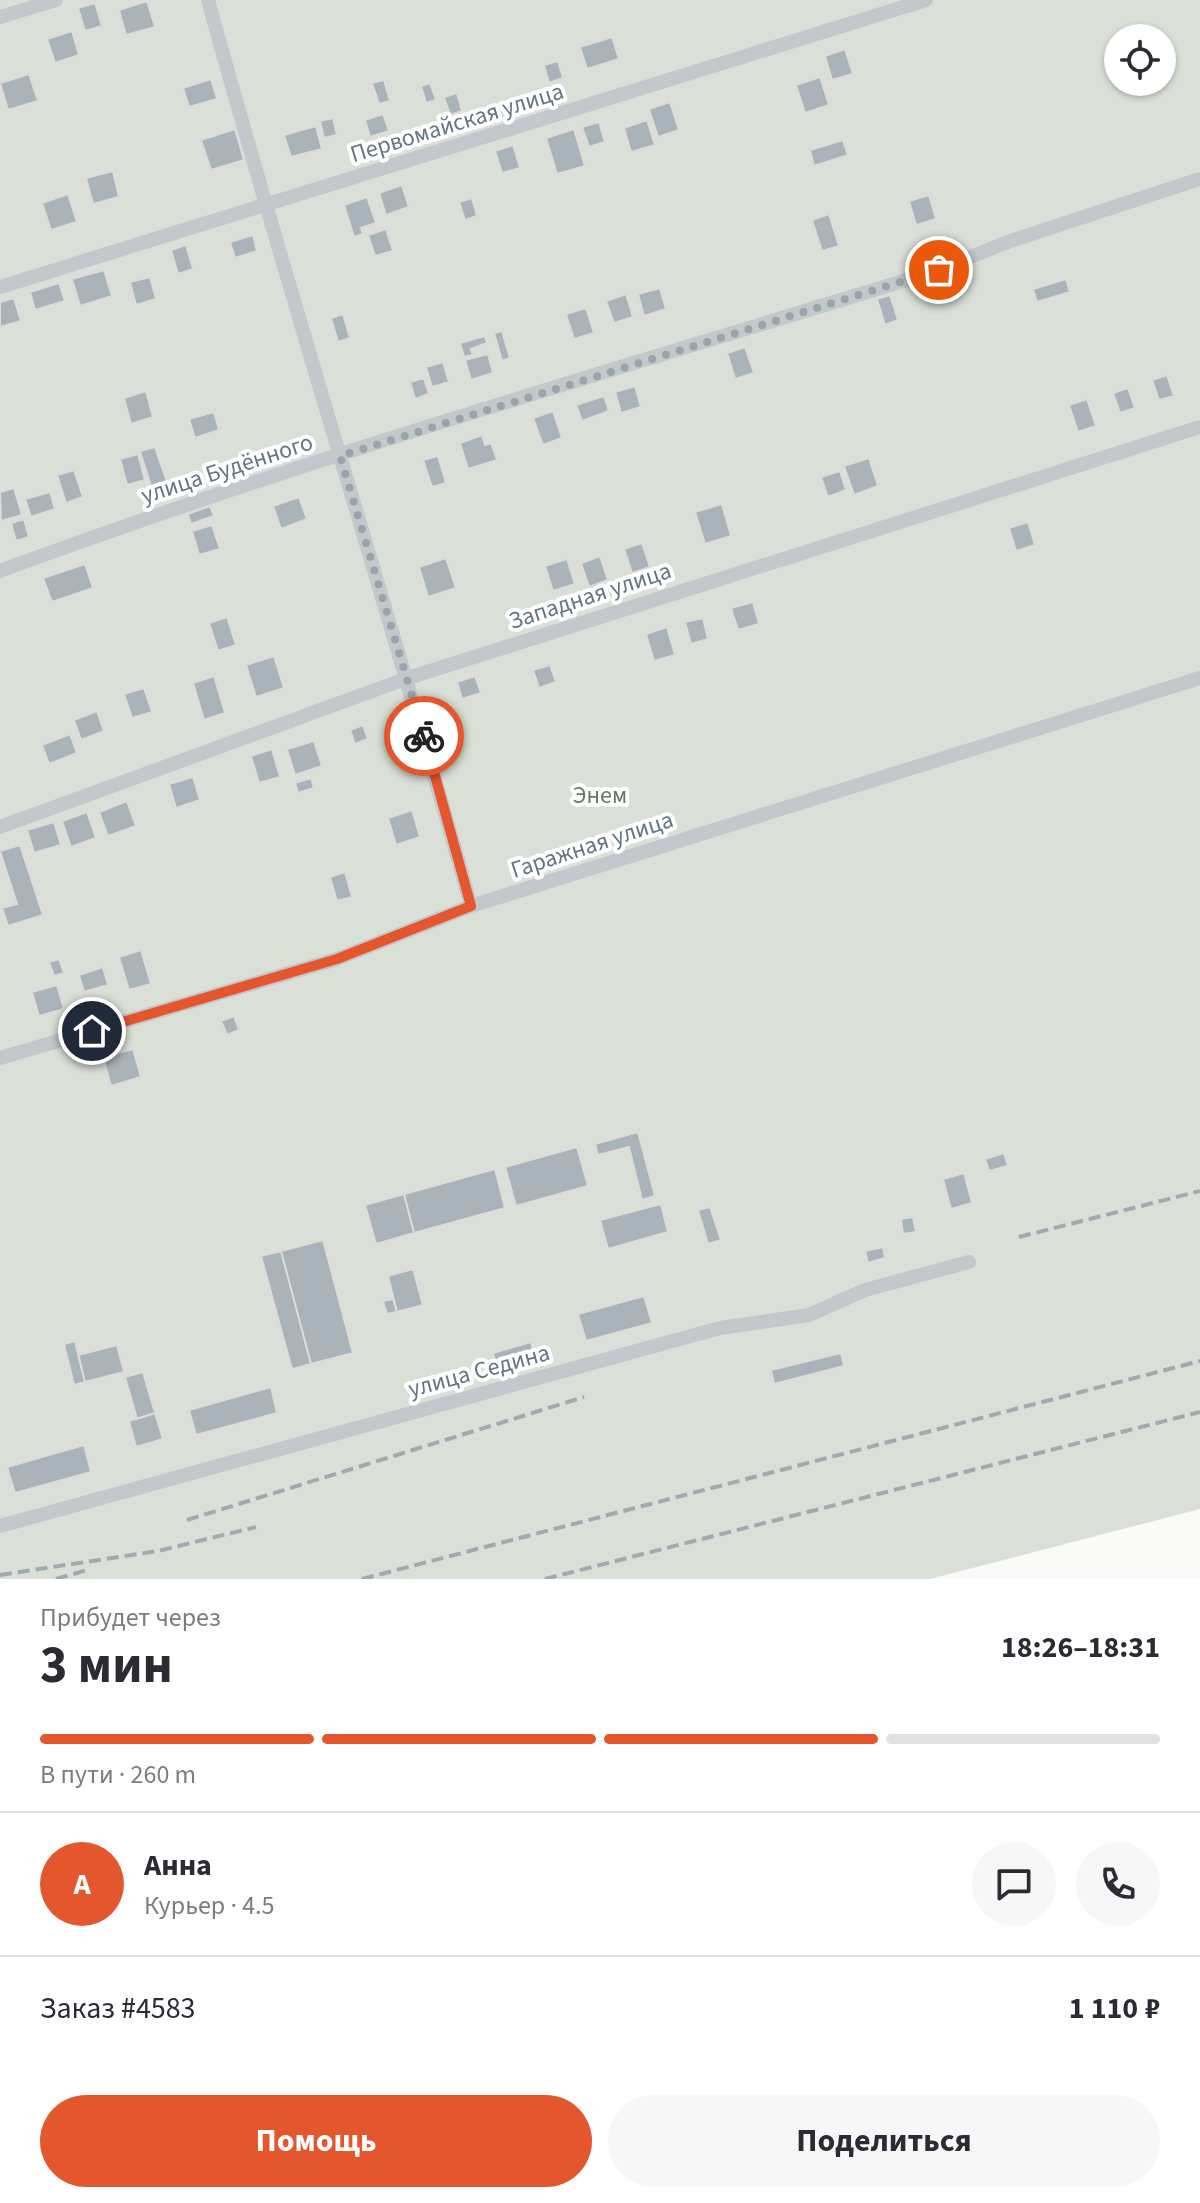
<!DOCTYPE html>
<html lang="ru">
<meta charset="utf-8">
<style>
:root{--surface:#fff;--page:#f7f7f7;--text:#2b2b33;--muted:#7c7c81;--line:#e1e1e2;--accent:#e4572e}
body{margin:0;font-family:"Source Sans 3",sans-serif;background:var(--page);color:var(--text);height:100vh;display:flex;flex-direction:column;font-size:30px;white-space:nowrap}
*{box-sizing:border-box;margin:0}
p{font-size:26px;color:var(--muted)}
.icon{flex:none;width:44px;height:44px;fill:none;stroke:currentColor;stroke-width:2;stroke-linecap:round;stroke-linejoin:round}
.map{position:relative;height:1579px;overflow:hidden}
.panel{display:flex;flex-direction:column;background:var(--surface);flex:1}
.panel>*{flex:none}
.buttons{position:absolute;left:1104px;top:24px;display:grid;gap:16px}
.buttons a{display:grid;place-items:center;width:72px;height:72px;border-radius:50%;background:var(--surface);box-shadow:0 2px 6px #0004;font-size:40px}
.pin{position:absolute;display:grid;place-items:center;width:68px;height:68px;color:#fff;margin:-34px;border:4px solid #fff;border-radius:50%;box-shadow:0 2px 8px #0007}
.courier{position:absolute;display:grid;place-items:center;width:80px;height:80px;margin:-40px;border:6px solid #e4572e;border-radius:50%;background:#fff;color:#222;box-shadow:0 2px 10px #0007}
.headline em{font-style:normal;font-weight:700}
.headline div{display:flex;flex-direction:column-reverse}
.headline{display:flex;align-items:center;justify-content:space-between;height:136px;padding:0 40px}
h1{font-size:52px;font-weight:700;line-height:60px}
.bar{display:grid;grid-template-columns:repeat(4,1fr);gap:12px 8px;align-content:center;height:96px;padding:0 40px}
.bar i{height:10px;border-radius:6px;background:var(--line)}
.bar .current{background:var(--accent)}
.bar p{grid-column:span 4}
.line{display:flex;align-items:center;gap:20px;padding:0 40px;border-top:2px solid var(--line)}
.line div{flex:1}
.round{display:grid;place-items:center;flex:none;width:84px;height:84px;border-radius:42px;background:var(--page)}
.action{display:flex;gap:16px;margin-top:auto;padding:16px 40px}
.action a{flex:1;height:92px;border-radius:48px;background:var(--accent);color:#fff;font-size:32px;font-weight:700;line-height:92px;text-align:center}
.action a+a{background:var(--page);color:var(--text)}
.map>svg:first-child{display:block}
</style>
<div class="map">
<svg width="1200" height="1579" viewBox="0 0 1200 1579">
<rect width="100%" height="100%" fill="#fafaf8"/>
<!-- green -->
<path fill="#dadfd7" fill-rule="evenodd" d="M0 0H1200V1509L930 1579H0ZM1118 38H1162V82H1118Z"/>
<!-- building -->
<path fill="#aab3b9" stroke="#dcdcda" stroke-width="2" d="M147 1 155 27 126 35 119 10Z
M95 3 102 26 85 31 78 8Z
M72 31 79 55 55 63 47 39Z
M612 37 619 59 587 69 580 47Z
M845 49 853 74 832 80 825 56Z
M558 61 563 78 549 83 544 65Z
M29 74 38 101 8 110 0 83Z
M820 77 829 105 805 113 796 85Z
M211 79 217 99 189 107 183 88Z
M384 80 390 101 379 104 372 83Z
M430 83 436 100 426 103 421 86Z
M457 93 462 111 450 115 444 97Z
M670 102 679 130 658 137 649 109Z
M383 114 389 131 370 137 365 120Z
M333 118 337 135 324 138 320 121Z
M647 120 655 145 631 152 624 128Z
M599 122 605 142 589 147 582 127Z
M316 126 322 149 291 157 284 135Z
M235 129 244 160 211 170 201 140Z
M574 129 585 166 557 174 546 138Z
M843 140 848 155 814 166 810 150Z
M513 145 520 168 502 173 495 151Z
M113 171 119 197 93 204 86 178Z
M402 185 409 207 386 215 379 193Z
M68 194 77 222 51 230 42 203Z
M929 195 936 219 916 225 909 201Z
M367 197 376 223 361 228 363 234 354 237 344 205Z
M472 198 477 216 465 220 459 202Z
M829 214 839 246 822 251 812 220Z
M386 229 393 251 375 256 368 235Z
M253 235 257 251 235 258 230 242Z
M186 245 193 269 178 274 171 250Z
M104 270 112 296 80 306 72 279Z
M150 277 156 299 136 305 130 282Z
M1066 279 1070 292 1037 302 1033 289Z
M59 283 65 301 35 310 30 292Z
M660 288 666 309 644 316 638 294Z
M626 294 633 317 614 323 606 301Z
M890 295 898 320 885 325 877 299Z
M14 298 21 321 0 327V302Z
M586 308 594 333 574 339 566 314Z
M343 314 350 338 338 342 331 318Z
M502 331 510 358 502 361 494 333Z
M485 336 487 343 471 349 473 355 464 357 460 343Z
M745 347 754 373 735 379 727 353Z
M488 354 493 373 471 380 465 360Z
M443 362 449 382 432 387 426 367Z
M1167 375 1174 396 1159 400 1152 380Z
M424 378 429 394 415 399 410 382Z
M635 386 641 407 621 413 615 392Z
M1128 388 1135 408 1120 413 1113 393Z
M146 391 153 417 131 424 124 398Z
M604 396 609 411 582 421 576 405Z
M1087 399 1096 426 1078 432 1069 405Z
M553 411 562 438 543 445 533 418Z
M214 412 219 430 195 438 189 419Z
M482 435 485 445 491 443 497 460 468 469 460 443Z
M155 447 169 488 153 493 140 451Z
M138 454 145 480 127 485 120 459Z
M438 456 446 483 432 487 423 460Z
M869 458 878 486 854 495 844 466Z
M74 470 83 497 66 503 57 475Z
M840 471 846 490 828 497 821 477Z
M14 488 22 515 1 521 0 492Z
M50 492 55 509 31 517 25 499Z
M299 497 307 519 281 529 273 506Z
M722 504 731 536 705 544 695 512Z
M210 506 214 516 191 524 188 514Z
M24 519 29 537 16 541 11 523Z
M1028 522 1035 545 1016 551 1009 528Z
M212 525 220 549 199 555 192 531Z
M642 543 650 567 632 573 624 549Z
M600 556 608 580 589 587 581 563Z
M446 558 456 588 428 597 419 567Z
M567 559 575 584 553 591 545 566Z
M85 564 93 588 52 602 43 578Z
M753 602 759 624 738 630 731 608Z
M227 617 236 645 218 651 209 623Z
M703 618 708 639 691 644 685 622Z
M667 627 675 655 654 661 646 634Z
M274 656 284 688 256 697 246 665Z
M550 665 556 682 539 688 533 670Z
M214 676 225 713 204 720 193 683Z
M475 676 481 693 462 699 457 682Z
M144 688 152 712 132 718 124 694Z
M97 711 104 731 81 740 74 720Z
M363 725 368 739 355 744 350 730Z
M70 734 77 753 49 764 42 745Z
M314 741 322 766 295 775 287 749Z
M272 749 280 777 259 783 251 756Z
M193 777 200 800 176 808 169 784Z
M311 778 314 788 298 793 295 783Z
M127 801 136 826 108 836 99 812Z
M412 810 420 837 396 845 388 818Z
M87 812 96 838 71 847 62 821Z
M54 822 61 845 34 853 27 830Z
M20 845 43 915 8 926 2 908 17 904 0 851Z
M345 872 352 897 337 901 330 877Z
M141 950 151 984 129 990 119 957Z
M59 959 64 973 54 976 49 962Z
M103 967 108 985 84 992 79 975Z
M57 985 64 1009 39 1016 32 992Z
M234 1016 239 1030 227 1035 221 1021Z
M133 1049 141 1077 111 1086 103 1057Z
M638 1132 655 1196 642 1200 629 1147 598 1155 595 1144Z
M577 1147 588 1186 516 1206 505 1167Z
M1004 1153 1008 1166 989 1171 985 1159Z
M495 1169 505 1208 414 1233 404 1194Z
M964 1173 972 1203 951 1209 943 1179Z
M404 1194 414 1233 376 1244 365 1205Z
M661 1204 668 1232 608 1249 600 1220Z
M710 1207 721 1240 708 1244 698 1210Z
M913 1217 916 1232 903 1234 901 1219Z
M323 1240 353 1353 311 1364 281 1251Z
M883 1247 885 1258 868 1263 865 1251Z
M281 1251 311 1364 292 1369 261 1256Z
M413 1269 423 1305 397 1312 388 1276Z
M644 1296 652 1323 586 1341 578 1314Z
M393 1299 397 1312 387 1314 383 1301Z
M75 1341 85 1382 74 1385 64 1344Z
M531 1342 535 1356 497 1367 493 1353Z
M117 1345 124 1372 85 1382 78 1355Z
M841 1353 844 1366 774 1384 771 1370Z
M143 1372 155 1413 137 1419 125 1377Z
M271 1387 277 1413 196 1435 189 1410Z
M155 1413 163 1439 136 1447 129 1421Z
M84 1445 91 1472 15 1493 7 1467Z"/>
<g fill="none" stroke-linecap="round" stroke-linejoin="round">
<!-- street -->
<path stroke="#c3c8cc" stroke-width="14" d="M208 0C291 303 387 603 471 906
M0 17 56 0
M0 287 926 0
M0 571C308 457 625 367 939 270L1010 241 1200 179
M0 827 408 678 1200 427
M0 1058 337 959 471 906 1200 678
M0 1526 720 1328 809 1315 865 1290 969 1262"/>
<!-- rail -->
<path stroke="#a2aab0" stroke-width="4" stroke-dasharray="12 6" stroke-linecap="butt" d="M1019 1237 1200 1191
M187 1520 584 1397
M0 1575 158 1551 256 1527
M56 1579 87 1570
M362 1579 1200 1361
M545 1579 1200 1412"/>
</g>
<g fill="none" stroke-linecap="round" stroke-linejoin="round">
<!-- done -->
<path stroke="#99a4ac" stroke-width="8" stroke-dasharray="0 14.4" d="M424 736 340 456 939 270"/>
<!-- route -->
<path stroke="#e4572e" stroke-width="10" d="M92 1031 337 959 471 906 424 736"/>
</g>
<g text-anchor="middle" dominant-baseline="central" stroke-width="8" stroke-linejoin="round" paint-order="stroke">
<!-- street labels -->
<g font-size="24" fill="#657683" stroke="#fff">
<text transform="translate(457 123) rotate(-17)">Первомайская улица</text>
<text transform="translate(227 469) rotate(-18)">улица Будённого</text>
<text transform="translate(590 596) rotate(-18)">Западная улица</text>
<text transform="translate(592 845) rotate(-18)">Гаражная улица</text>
<text transform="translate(479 1371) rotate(-15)">улица Седина</text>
</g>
<!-- park labels -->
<g font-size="24" fill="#687a64" stroke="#fff">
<text x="600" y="795">Энем</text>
</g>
</g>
</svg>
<div class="buttons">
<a><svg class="icon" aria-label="locate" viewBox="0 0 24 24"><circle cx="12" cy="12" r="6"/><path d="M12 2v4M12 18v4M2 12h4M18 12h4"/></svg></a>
</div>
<div class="pin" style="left:939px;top:270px;background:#ea580c"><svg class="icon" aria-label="bag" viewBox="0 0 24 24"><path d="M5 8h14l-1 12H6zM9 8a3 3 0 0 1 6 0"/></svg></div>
<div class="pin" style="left:92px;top:1031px;background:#1f2937"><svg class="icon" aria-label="home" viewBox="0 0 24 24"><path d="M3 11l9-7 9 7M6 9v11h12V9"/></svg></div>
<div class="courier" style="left:424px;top:736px"><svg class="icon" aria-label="bike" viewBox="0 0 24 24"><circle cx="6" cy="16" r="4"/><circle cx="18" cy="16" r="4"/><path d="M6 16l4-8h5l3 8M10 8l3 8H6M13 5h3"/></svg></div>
</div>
<section class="panel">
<div class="headline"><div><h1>3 мин</h1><p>Прибудет через</p></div><em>18:26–18:31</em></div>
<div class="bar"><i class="current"></i><i class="current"></i><i class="current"></i><i></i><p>В пути · 260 m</p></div>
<div class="line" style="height:144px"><b class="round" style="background:var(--accent);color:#fff">А</b><div><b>Анна</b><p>Курьер · 4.5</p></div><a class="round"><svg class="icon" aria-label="chat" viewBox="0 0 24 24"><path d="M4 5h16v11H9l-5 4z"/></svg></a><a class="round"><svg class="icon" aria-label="phone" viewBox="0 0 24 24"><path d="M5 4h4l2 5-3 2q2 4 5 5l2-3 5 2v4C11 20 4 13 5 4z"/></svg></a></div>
<div class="line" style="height:104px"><div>Заказ #4583</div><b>1 110 ₽</b></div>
<div class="action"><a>Помощь</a><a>Поделиться</a></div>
</section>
